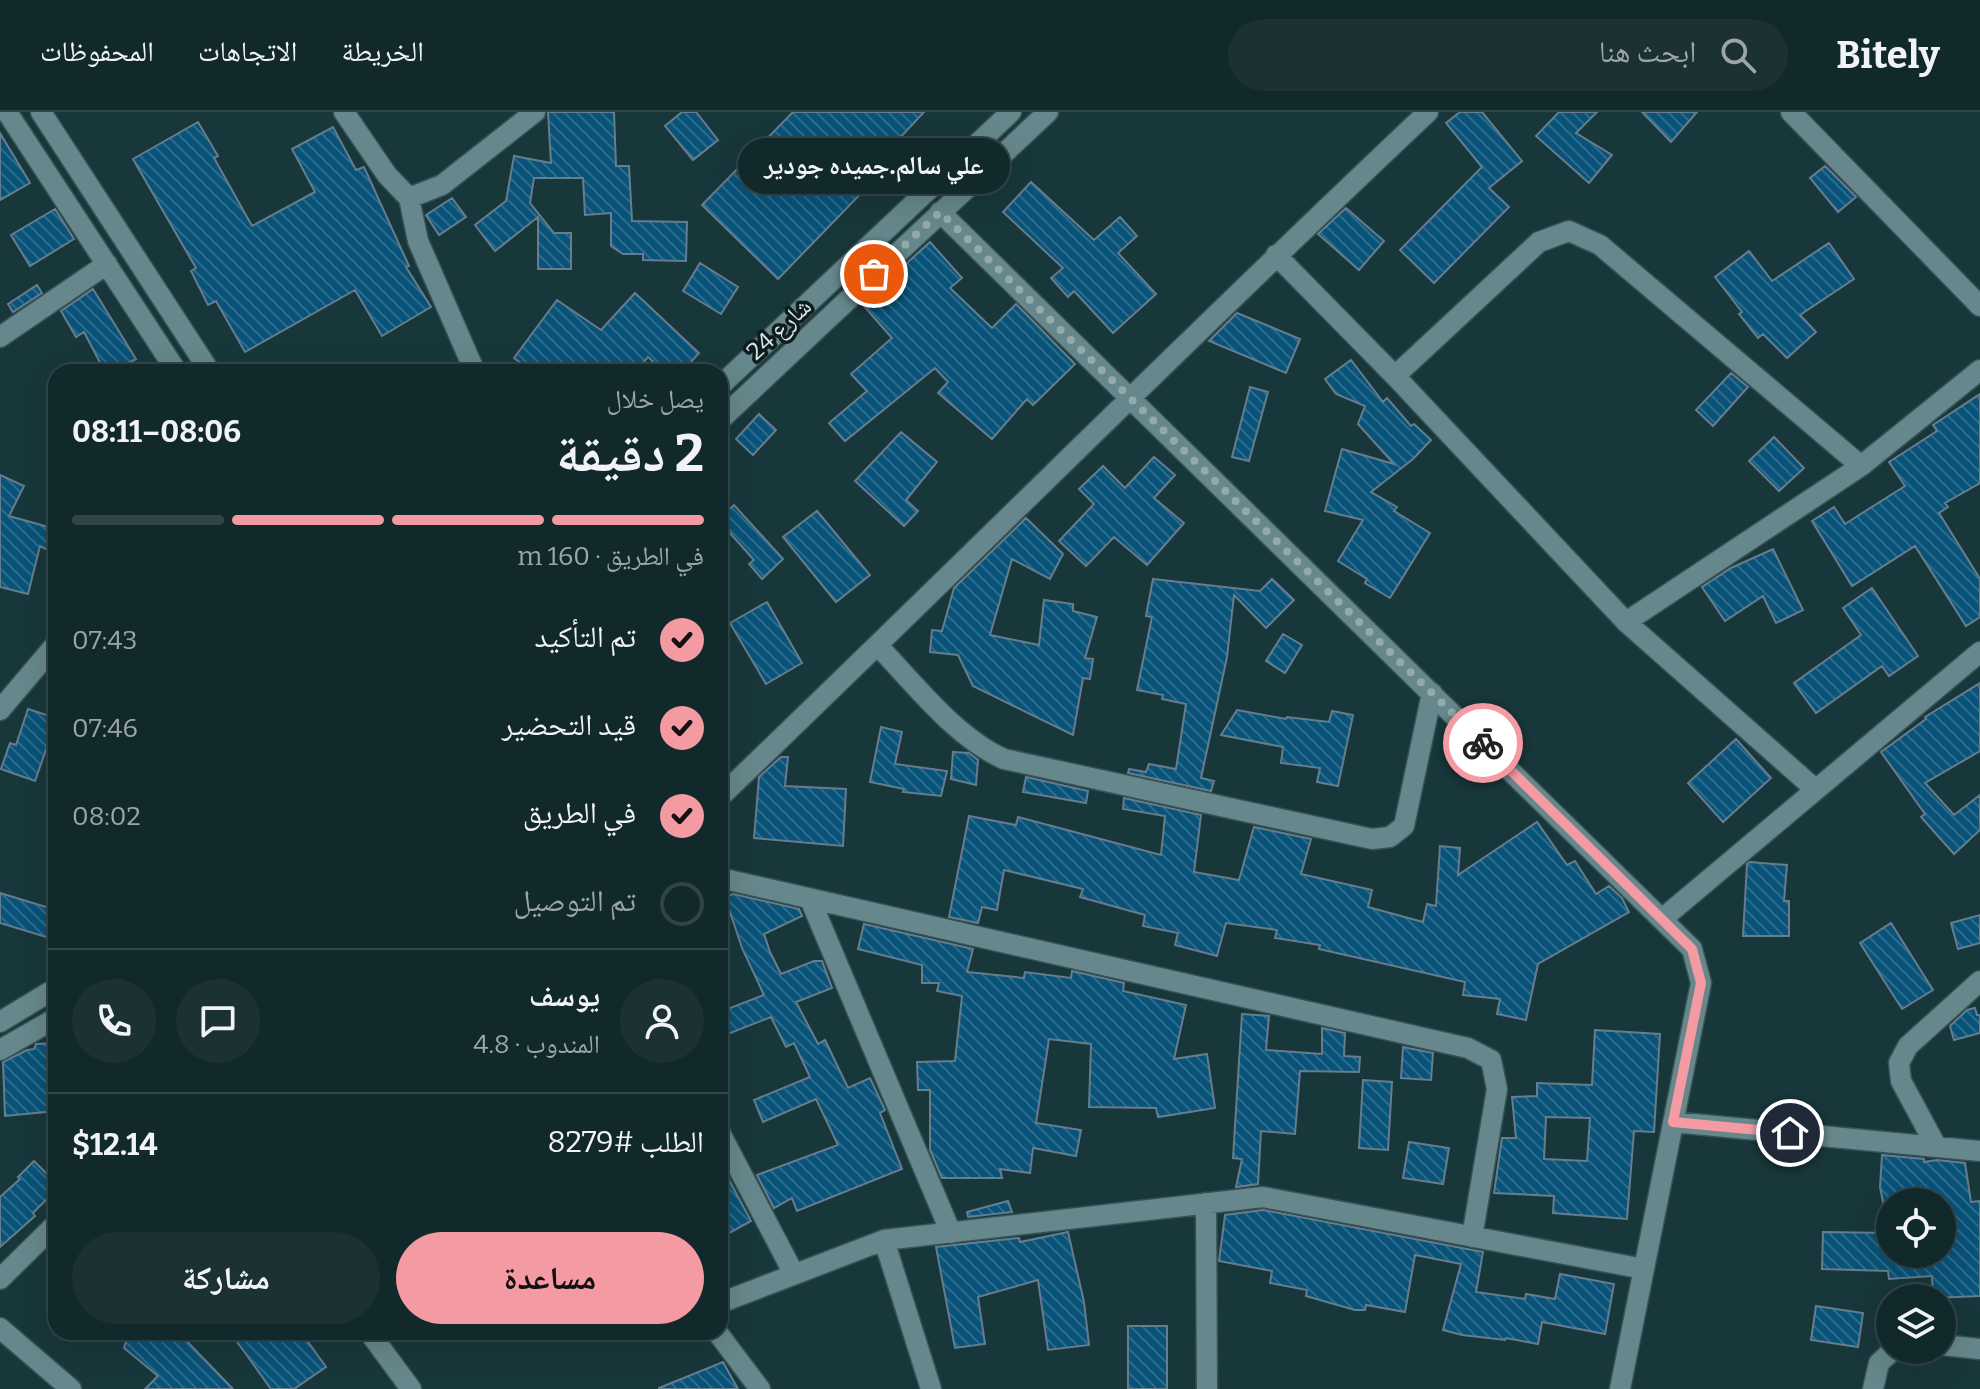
<!DOCTYPE html>
<html lang="ar">
<meta charset="utf-8">
<style>
:root{--surface:#12292c;--page:#1b3134;--text:#f1f3f6;--muted:#9ca6a9;--line:#314548;--accent:#f49aa3}
body{margin:0;font-family:Bitter,"Noto Naskh Arabic",serif;background:var(--page);color:var(--text);direction:rtl;height:100vh;display:flex;flex-direction:column;font-size:30px;white-space:nowrap}
*{box-sizing:border-box;margin:0}
p{font-size:26px;color:var(--muted)}
.icon{flex:none;width:44px;height:44px;fill:none;stroke:currentColor;stroke-width:2;stroke-linecap:round;stroke-linejoin:round}
.map{position:relative;flex:1;overflow:hidden;direction:ltr}
.side{position:absolute;left:48px;top:252px;width:680px;height:976px;display:flex;flex-direction:column;background:var(--surface);border-radius:24px;box-shadow:0 8px 32px #0002,0 0 0 2px var(--line);direction:rtl}
.side>*{flex:none}
.tools{position:absolute;left:1876px;top:1076px;display:grid;gap:16px}
.tools a{display:grid;place-items:center;width:80px;height:80px;border-radius:50%;background:var(--surface);box-shadow:0 8px 32px #0002,0 0 0 2px var(--line);font-size:40px}
.pin{position:absolute;display:grid;place-items:center;width:68px;height:68px;color:#fff;margin:-34px;border:4px solid #fff;border-radius:50%;box-shadow:0 2px 8px #0007}
.courier{position:absolute;display:grid;place-items:center;width:80px;height:80px;margin:-40px;border:6px solid #f49aa3;border-radius:50%;background:#fff;color:#222;box-shadow:0 2px 10px #0007}
.bubble{position:absolute;height:56px;border-radius:28px;background:var(--surface);box-shadow:0 8px 32px #0002,0 0 0 2px var(--line);font-size:26px;font-weight:700;line-height:56px;text-align:center;direction:rtl}
.head em{font-style:normal;font-weight:700}
.head div{display:flex;flex-direction:column-reverse}
.head{display:flex;align-items:center;justify-content:space-between;height:136px;padding:0 24px}
h1{font-size:52px;font-weight:700;line-height:60px}
.bar{display:grid;grid-template-columns:repeat(4,1fr);gap:12px 8px;align-content:center;height:96px;padding:0 24px}
.bar i{height:10px;border-radius:6px;background:var(--line)}
.bar .active{background:var(--accent)}
.bar p{grid-column:span 4}
.line{display:flex;align-items:center;gap:20px;padding:0 24px;border-top:2px solid var(--line)}
.line div{flex:1}
.round{display:grid;place-items:center;flex:none;width:84px;height:84px;border-radius:42px;background:var(--page)}
ol{padding:0 24px;list-style:none}
li{display:flex;align-items:center;gap:24px;height:88px}
li p{margin-inline-start:auto}
li .icon{padding:8px;border-radius:50%;background:var(--accent);color:#111;stroke-width:4}
li:last-child{color:var(--muted)}
li i{width:44px;height:44px;border:4px solid var(--line);border-radius:50%}
.primary-button{display:flex;gap:16px;margin-top:auto;padding:16px 24px}
.primary-button a{flex:1;height:92px;border-radius:48px;background:var(--accent);color:#111;font-size:32px;font-weight:700;line-height:92px;text-align:center}
.primary-button a+a{background:var(--page);color:var(--text)}
header{display:flex;align-items:center;gap:48px;box-sizing:border-box;height:112px;padding:0 40px;background:var(--surface);border-bottom:2px solid var(--line)}
header strong{font-size:38px}
nav{display:flex;gap:44px;margin-inline-start:auto;font-size:28px}
.search{width:560px;height:72px;background:var(--page);display:flex;align-items:center;gap:20px;box-sizing:border-box;padding:0 28px;border-radius:44px;color:var(--muted);font-size:30px}
.map>svg:first-child{display:block}
</style>
<header>
<strong>Bitely</strong>
<div class="search"><svg class="icon" aria-label="search" viewBox="0 0 24 24"><circle cx="10" cy="10" r="6"/><path d="M15 15l6 6"/></svg>ابحث هنا</div>
<nav><a>الخريطة</a><a>الاتجاهات</a><a>المحفوظات</a></nav>
</header>
<div class="map">
<svg width="1980" height="1277" viewBox="0 0 1980 1277">
<defs>
<pattern id="building-back-hatch" width="6" height="6" patternUnits="userSpaceOnUse" patternTransform="scale(2)"><rect width="6" height="6" fill="#095278"/><path d="M-1 5l2 2M0 0l6 6M5-1l2 2" fill="none" stroke="#2c6b8b"/></pattern>
</defs>
<rect width="100%" height="100%" fill="#18373b"/>
<!-- building -->
<path fill="url(#building-back-hatch)" stroke="#667d8e" stroke-width="2" fill-rule="evenodd" d="M548 0H614L616 54H629L632 109 687 110 686 149 643 148V142H623L611 134V101L585 103 583 66H534L530 91 554 121H571V157H538V105L495 139 475 113 506 89 514 44 551 51Z
M682 0H696L718 28 693 48 665 14Z
M793 0H924L867 61 874 68 778 167 702 93Z
M1460 0H1482L1522 49 1489 76 1509 95 1434 171 1400 138 1482 55 1446 11Z
M1559 0H1597L1576 21 1612 43 1589 71 1536 24Z
M1642 0H1697L1671 30Z
M198 10 218 44 214 46 252 114 315 80 292 37 333 15 356 58 364 55 409 154 406 155 431 195 382 224 355 178 245 240 216 189 208 193 191 159 196 156 133 47Z
M0 21 30 71 0 88Z
M1825 54 1856 85 1838 100 1810 66Z
M1031 70 1094 128 1120 105 1137 124 1118 141 1156 182 1113 221 1074 179 1068 185 1051 166 1063 156 1003 100Z
M452 86 466 105 439 123 426 103Z
M1346 96 1384 129 1359 158 1318 122Z
M55 97 74 127 30 154 11 123Z
M930 130 962 166 950 176 992 216 1016 192 1075 252 1033 293 1027 287 992 327 938 281 948 270 935 256 845 329 829 311 867 279 851 262 892 226 862 192Z
M1829 131 1854 167 1800 203 1816 220 1787 246 1763 222 1758 226 1739 202 1742 200 1715 165 1749 139 1772 169Z
M700 151 738 175 721 202 683 179Z
M37 173 42 181 13 200 8 192Z
M93 177 136 247 111 260H105L84 220 76 225 61 199Z
M635 181 699 241 682 260H664L648 245 635 260H533L514 246 557 188 601 218Z
M1237 201 1300 227 1286 261 1209 229Z
M1351 248 1383 290 1387 286 1411 314 1414 312 1431 328 1413 347 1371 380 1397 395 1394 399 1430 421 1390 486 1365 471 1367 467 1338 449 1363 408 1325 399 1342 337 1394 352 1358 312 1365 294 1336 282 1325 267Z
M1731 261 1748 275 1713 314 1696 298Z
M1250 275 1268 280 1249 349 1232 345Z
M1980 282V371L1945 391 1948 395 1939 401 1980 467V505L1966 514 1915 434 1852 474 1812 409 1834 395 1845 412 1905 374 1889 350 1937 319 1933 313Z
M759 302 776 318 753 343 736 327Z
M901 320 937 350 906 388 918 399 904 414 855 369Z
M1774 325 1804 356 1779 379 1749 349Z
M1154 345 1175 363 1154 386 1184 411 1147 453 1114 425 1086 454 1059 429 1094 392 1079 377 1103 354 1125 376Z
M0 363 24 374 9 404 56 417V442L40 434 28 482 0 475Z
M734 393 783 447 762 467 749 452 754 448 720 410V406Z
M817 399 870 463 836 490 783 425Z
M1026 406 1063 442 1050 467 1012 447 990 523 1039 533 1044 488 1073 492V499L1097 505 1085 546 1093 547 1090 567 1083 566 1073 623 973 574 958 543 930 540 932 518 942 519 954 476Z
M1773 437 1803 498 1776 511 1763 484 1725 509 1702 475 1731 456Z
M1153 467 1260 479 1272 467 1294 488 1266 516 1234 483 1227 545 1201 666 1214 669 1211 679 1128 661 1129 657 1146 660 1149 652 1176 657 1186 592 1162 587 1163 583 1137 578 1152 505 1146 504Z
M1872 476 1918 544 1889 564 1882 554 1816 601 1794 571 1861 523 1843 496Z
M767 490 802 551 766 572 730 511Z
M1283 522 1302 533 1285 561 1266 549Z
M1980 571V639L1925 671 1954 703 1980 683V718L1954 742 1921 705 1925 702 1881 640 1926 607 1925 605Z
M28 597 56 606V634L48 632 35 669 1 657 10 631 16 633Z
M1237 598 1286 607 1287 605 1329 610 1332 599 1353 603 1338 674 1317 670 1320 656 1281 651 1283 635 1221 623Z
M881 615 902 620 895 652 947 659 941 684 903 680 904 677 870 670Z
M1736 627 1771 666 1723 710 1688 671Z
M953 640 969 641 978 648 976 673 951 667Z
M781 645H788L785 674 846 677 843 734 754 726 759 665Z
M1026 665 1088 679 1086 691 1023 680Z
M1124 686 1201 703 1194 760 1239 768 1254 715 1311 727 1301 762 1372 778 1368 795 1423 810 1427 792 1436 794 1440 734 1460 736 1458 763 1537 710 1567 753 1575 749 1596 782 1609 774 1622 786 1629 800 1538 852 1526 908 1497 902 1500 887 1463 883 1465 870 1319 837 1320 833 1275 826 1277 818 1226 811 1217 844 1175 833 1178 821 1143 814 1145 803 1080 785 1083 777 1004 758 997 798 982 795 978 811 949 805 969 704 1016 713 1018 705 1161 743 1165 704 1123 697Z
M1750 750 1787 753 1784 789H1789V824H1743L1747 752Z
M0 781 56 798V828L0 811Z
M733 782 799 797 802 804 764 822 770 840 781 862 814 849H822L832 876 796 890 818 932 825 928 848 976 870 966 885 998 880 1001 902 1057 797 1099 792 1086 774 1096 757 1063 838 1033 816 987 763 1010 754 988 810 965 794 931 786 935 771 905 720 925V900L764 883 742 836 725 785Z
M1980 803V831L1958 837 1951 811Z
M1891 811 1933 878 1902 897 1860 831Z
M864 812 973 837 967 860 1024 866 1025 860 1071 866 1072 859 1124 871 1123 879 1186 893 1174 947 1207 942 1215 996 1158 1005 1156 996 1089 995 1091 932 1049 927 1036 1011 1081 1018 1076 1044 1033 1036 1030 1061 1000 1057 1002 1066H942L930 1038V978H918L917 950 955 949 962 884 937 879 939 871H922V853L858 837Z
M1975 896 1977 903H1980V921L1954 928 1950 914 1967 898Z
M1242 902 1269 904 1266 938 1322 942V916L1345 921 1344 944 1360 945 1359 960 1300 959 1295 1022 1261 1019 1258 1072 1236 1075 1242 1047 1233 1046Z
M1595 918 1660 922 1654 1020 1634 1019 1627 1107 1553 1101 1554 1084 1494 1081 1502 1026H1516L1512 985 1537 984V971L1592 973ZM1546 1005 1590 1006 1587 1049 1544 1047Z
M56 931V999L5 1004 3 950 27 938 34 937 36 932Z
M1403 935 1433 941 1431 968 1401 966Z
M1363 968 1392 970 1388 1038 1359 1036Z
M1409 1030 1449 1036 1443 1072 1403 1066Z
M1882 1043 1924 1047V1050L1937 1048 1965 1051 1971 1090 1980 1089V1184L1933 1186 1932 1164 1889 1167 1888 1159 1822 1157 1823 1120 1890 1121V1142H1942V1090H1883L1880 1075Z
M34 1049 56 1071V1078L33 1101 35 1104 0 1135V1085L20 1067 18 1065Z
M720 1051 751 1109 720 1126Z
M1008 1089 1012 1100 968 1105 967 1100Z
M1263 1098 1483 1140 1476 1180 1525 1187 1526 1182 1555 1187 1560 1162 1614 1172 1605 1222 1542 1210 1538 1232 1506 1226 1505 1228 1462 1223 1443 1218 1461 1152 1415 1143 1405 1200 1366 1193 1365 1198H1355L1306 1184 1307 1178 1270 1171 1272 1159 1219 1149 1225 1103Z
M1068 1120 1084 1190 1089 1233 1048 1238 1038 1168 978 1185 985 1232 955 1236 936 1135 1019 1126 1020 1130Z
M1816 1194 1863 1201 1858 1235 1811 1228Z
M1128 1214H1167V1277H1128Z
M129 1220H178L233 1277H145L158 1264 124 1236Z
M230 1220H301L326 1255 294 1277H271Z
M723 1250 738 1277H659V1276Z"/>
<g fill="none" stroke-linecap="round" stroke-linejoin="round">
<defs>
<path id="minor" d="M7 0 177 260
M41 0 210 260
M344 0 387 63 409 86 418 129 475 260
M1791 0 1980 194
M409 86 442 73 535 0
M940 100 1692 837 1701 871 1620 1277
M1276 143 1395 264 1626 510 1816 678
M0 225 107 152
M1395 264 1539 130 1569 119 1600 133 1861 354
M720 274 1011 0
M720 308 1048 0
M1626 510 1861 354 1980 258
M878 534C915 572 956 626 1004 647L1372 727 1390 725 1404 714 1432 581
M0 598 56 532
M720 685C957 458 1189 225 1428 0
M720 766 1468 936 1491 948 1497 977 1472 1125
M810 787 951 1121
M1662 807 1980 540
M0 910 56 876
M0 938 56 906
M1673 1010 1980 1039
M720 1021 794 1162
M1936 1034 1901 969 1899 951 1908 934 1980 869
M1206 1091 1207 1277
M884 1128 931 1277
M0 1167 56 1112
M720 1191 884 1128 1263 1085 1644 1157
M0 1216 71 1277
M369 1220 411 1277
M717 1220 760 1277
M1942 1233 1980 1237
M1873 1277 1879 1251 1893 1238"/>
</defs>
<!-- minor casing -->
<use href="#minor" stroke="#375255" stroke-width="23"/>
<!-- minor -->
<use href="#minor" stroke="#66878b" stroke-width="20"/>
</g>
<g fill="none" stroke-linecap="round" stroke-linejoin="round">
<!-- done -->
<path stroke="#93a9ab" stroke-width="8" stroke-dasharray="0 14.4" d="M874 162 940 100 1483 631"/>
<!-- route -->
<path stroke="#f49aa3" stroke-width="10" d="M1483 631 1692 837 1701 871 1673 1010 1790 1021"/>
</g>
<g text-anchor="middle" dominant-baseline="central" stroke-width="7" stroke-linejoin="round" paint-order="stroke">
<!-- street labels -->
<g font-size="24" fill="#d5e6e8" stroke="#0f1c1e">
<text transform="translate(779 217) rotate(-43)">شارع 24</text>
</g>
</g>
</svg>
<div class="tools">
<a><svg class="icon" aria-label="locate" viewBox="0 0 24 24"><circle cx="12" cy="12" r="6"/><path d="M12 2v4M12 18v4M2 12h4M18 12h4"/></svg></a>
<a><svg class="icon" aria-label="layers" viewBox="0 0 24 24"><path d="M12 4l9 5-9 5-9-5zM3 14l9 5 9-5"/></svg></a>
</div>
<div class="pin" style="left:874px;top:162px;background:#ea580c"><svg class="icon" aria-label="bag" viewBox="0 0 24 24"><path d="M5 8h14l-1 12H6zM9 8a3 3 0 0 1 6 0"/></svg></div>
<div class="pin" style="left:1790px;top:1021px;background:#1f2937"><svg class="icon" aria-label="home" viewBox="0 0 24 24"><path d="M3 11l9-7 9 7M6 9v11h12V9"/></svg></div>
<div class="courier" style="left:1483px;top:631px"><svg class="icon" aria-label="bike" viewBox="0 0 24 24"><circle cx="6" cy="16" r="4"/><circle cx="18" cy="16" r="4"/><path d="M6 16l4-8h5l3 8M10 8l3 8H6M13 5h3"/></svg></div>
<div class="bubble" style="left:738px;top:26px;width:272px">علي سالم.جميده جودير</div>
<section class="side">
<div class="head"><div><h1>2 دقيقة</h1><p>يصل خلال</p></div><em>08:06–08:11</em></div>
<div class="bar"><i class="active"></i><i class="active"></i><i class="active"></i><i></i><p>في الطريق · 160 m</p></div>
<ol>
<li><svg class="icon" aria-label="check" viewBox="0 0 24 24"><path d="M5 12l5 5 9-10"/></svg>تم التأكيد<p>07:43</p></li>
<li><svg class="icon" aria-label="check" viewBox="0 0 24 24"><path d="M5 12l5 5 9-10"/></svg>قيد التحضير<p>07:46</p></li>
<li><svg class="icon" aria-label="check" viewBox="0 0 24 24"><path d="M5 12l5 5 9-10"/></svg>في الطريق<p>08:02</p></li>
<li><i></i>تم التوصيل</li>
</ol>
<div class="line" style="height:144px"><a class="round"><svg class="icon" aria-label="person" viewBox="0 0 24 24"><circle cx="12" cy="8" r="4"/><path d="M4 21q1-7 8-7t8 7"/></svg></a><div><b>يوسف</b><p>المندوب · 4.8</p></div><a class="round"><svg class="icon" aria-label="chat" viewBox="0 0 24 24"><path d="M4 5h16v11H9l-5 4z"/></svg></a><a class="round"><svg class="icon" aria-label="phone" viewBox="0 0 24 24"><path d="M5 4h4l2 5-3 2q2 4 5 5l2-3 5 2v4C11 20 4 13 5 4z"/></svg></a></div>
<div class="line" style="height:104px"><div>الطلب #8279</div><b>$12.14</b></div>
<div class="primary-button"><a>مساعدة</a><a>مشاركة</a></div>
</section>
</div>
